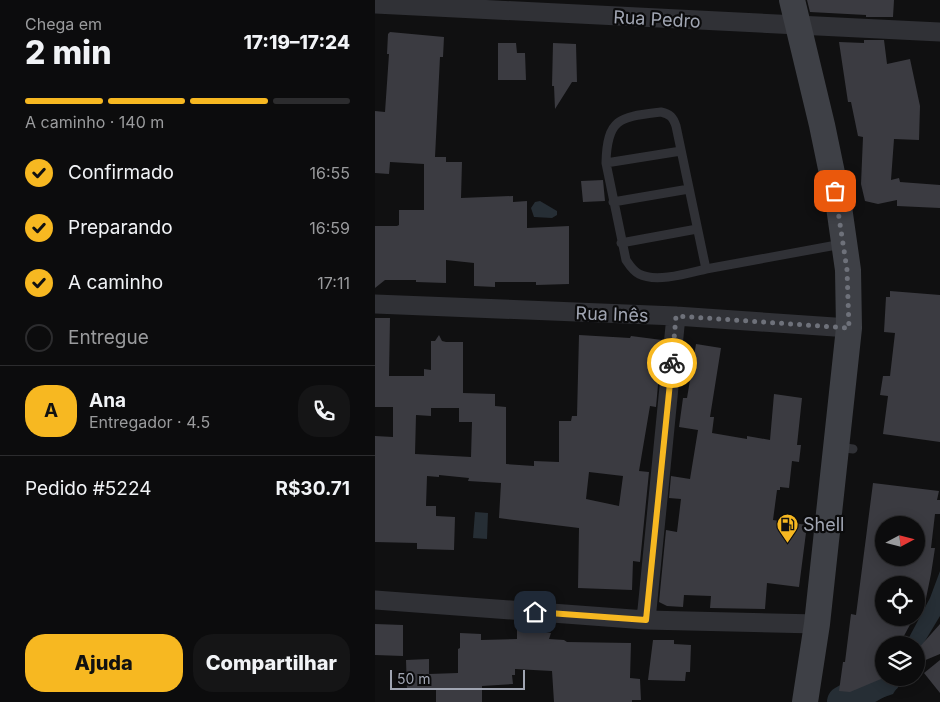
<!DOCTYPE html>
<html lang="pt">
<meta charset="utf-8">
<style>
:root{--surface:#0c0c0d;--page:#151516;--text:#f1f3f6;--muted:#9a9b9d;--line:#2c2c2e;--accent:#f7b821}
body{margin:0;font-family:Inter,sans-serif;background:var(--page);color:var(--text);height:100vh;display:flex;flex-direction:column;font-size:19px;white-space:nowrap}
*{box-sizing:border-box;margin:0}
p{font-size:16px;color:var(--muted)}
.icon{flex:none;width:28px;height:28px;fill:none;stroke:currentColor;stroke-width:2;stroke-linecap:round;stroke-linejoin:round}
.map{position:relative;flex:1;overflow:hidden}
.sheet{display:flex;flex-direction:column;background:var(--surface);width:375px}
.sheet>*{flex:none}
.needle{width:32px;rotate:83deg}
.buttons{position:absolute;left:500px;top:516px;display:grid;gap:10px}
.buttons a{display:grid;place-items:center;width:50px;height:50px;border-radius:50%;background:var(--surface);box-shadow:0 2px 12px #0003,0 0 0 1px var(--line);font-size:25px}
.scale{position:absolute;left:15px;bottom:12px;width:135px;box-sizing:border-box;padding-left:5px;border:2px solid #a0a5b2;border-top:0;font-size:14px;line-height:18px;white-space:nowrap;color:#a0a5b2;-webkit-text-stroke:4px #0b0b0c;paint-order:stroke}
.pin{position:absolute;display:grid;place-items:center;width:42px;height:42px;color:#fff;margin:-21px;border-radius:10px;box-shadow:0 2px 8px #0006}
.courier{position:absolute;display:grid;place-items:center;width:50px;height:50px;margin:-25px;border:4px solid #f7b821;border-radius:50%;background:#fff;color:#222;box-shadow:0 1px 6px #0007}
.headline em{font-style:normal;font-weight:800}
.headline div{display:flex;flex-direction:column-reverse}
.headline{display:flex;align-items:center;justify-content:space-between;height:85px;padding:0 25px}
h1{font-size:32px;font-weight:800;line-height:38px}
.bar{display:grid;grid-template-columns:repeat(4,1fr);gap:8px 5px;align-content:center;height:60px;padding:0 25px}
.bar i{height:6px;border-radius:4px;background:var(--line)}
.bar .active{background:var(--accent)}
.bar p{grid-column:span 4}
.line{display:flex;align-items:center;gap:12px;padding:0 25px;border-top:1px solid var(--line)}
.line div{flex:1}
.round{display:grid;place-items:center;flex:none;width:52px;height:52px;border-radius:20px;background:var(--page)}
ol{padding:0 25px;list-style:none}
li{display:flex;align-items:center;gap:15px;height:55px}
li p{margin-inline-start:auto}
li .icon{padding:5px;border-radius:50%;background:var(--accent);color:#111;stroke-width:4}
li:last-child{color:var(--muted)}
li i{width:28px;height:28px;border:2px solid var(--line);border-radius:50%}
.cta{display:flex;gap:10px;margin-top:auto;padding:10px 25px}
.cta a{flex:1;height:58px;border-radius:20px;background:var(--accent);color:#111;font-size:20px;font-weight:800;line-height:58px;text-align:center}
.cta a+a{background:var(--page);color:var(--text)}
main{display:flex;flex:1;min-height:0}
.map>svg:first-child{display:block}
</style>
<main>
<section class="sheet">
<div class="headline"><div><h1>2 min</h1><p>Chega em</p></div><em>17:19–17:24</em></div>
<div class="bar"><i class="active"></i><i class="active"></i><i class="active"></i><i></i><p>A caminho · 140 m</p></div>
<ol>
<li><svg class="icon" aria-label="check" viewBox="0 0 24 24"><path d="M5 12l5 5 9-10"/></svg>Confirmado<p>16:55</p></li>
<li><svg class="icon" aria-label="check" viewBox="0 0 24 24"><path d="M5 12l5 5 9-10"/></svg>Preparando<p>16:59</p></li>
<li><svg class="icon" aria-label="check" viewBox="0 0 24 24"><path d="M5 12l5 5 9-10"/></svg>A caminho<p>17:11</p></li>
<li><i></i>Entregue</li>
</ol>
<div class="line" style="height:90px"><b class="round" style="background:var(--accent);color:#111">A</b><div><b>Ana</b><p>Entregador · 4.5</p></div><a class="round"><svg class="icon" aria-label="phone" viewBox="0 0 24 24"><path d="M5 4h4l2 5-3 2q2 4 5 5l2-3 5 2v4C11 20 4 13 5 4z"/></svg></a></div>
<div class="line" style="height:65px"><div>Pedido #5224</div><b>R$30.71</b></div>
<div class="cta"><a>Ajuda</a><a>Compartilhar</a></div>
</section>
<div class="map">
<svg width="565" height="702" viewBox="0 0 565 702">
<rect width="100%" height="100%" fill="#101011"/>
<!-- water -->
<path fill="#262e35" d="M165 201 182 211V215L177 218 159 217 156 208 160 202Z
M100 512 113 513 112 539 98 538Z
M565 571V616L541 656V645H530L555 598Z
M512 678H528L518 694 495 702H459V697L480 693 510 682Z"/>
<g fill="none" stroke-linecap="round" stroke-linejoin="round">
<!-- river -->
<path stroke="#262e35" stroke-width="32" d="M468 702 510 678"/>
</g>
<!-- building -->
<path fill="#3b3b41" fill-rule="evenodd" d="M432 0H519L518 17H491V15L435 12Z
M15 32 69 37 68 57H65L60 157H71V162H87L86 198 138 196V202L152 201V228L194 226V284L161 285V282H120V287L99 286V263L71 260V283L41 282V280H10L0 288V226H22L24 225V210H49V164L15 162 14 174 0 173V111L10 112 14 54H12L13 34Z
M489 40H509L512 64 535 59 545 106 544 140 519 139 516 180 524 178 525 182 565 185V208L522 206V200L503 204 490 201 486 184 488 137 483 136 476 102H473L464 42 489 43Z
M123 43H141L142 53H150L151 80H123Z
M178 43 201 44 202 82H197L180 109 179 86H177Z
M228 180 230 201 208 202 206 181Z
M515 291 565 295V442L508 434 513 396 505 395 508 376H515L520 333 509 332 511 297H515Z
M0 318H15L14 376H49V369L56 370V341H60L64 335 67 341 71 342H88V393L120 394V406L131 407V464L159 466V461L184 462V421H196L197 416H202L204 335 255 338 256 336 287 340 281 407 275 406 264 471 274 472 265 562 258 561 257 590 203 588 204 528 124 518 126 483 93 481 94 478 64 475V477L52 476 51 506H61V516L80 517 79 550 42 549V543L0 542V436L18 437V407H0ZM56 408H84V422H97L96 457 40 454 41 415 56 416ZM214 472 248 476 244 506 211 499Z
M321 344 346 348 335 417H339L337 433 372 439V436L395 440 399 394 427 398 422 445H426L424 462 417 461 414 488 405 487V490H402L398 520 432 525 424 587 392 583 390 609 335 608 336 596 309 595 308 607 292 606 284 602 291 530 302 532 306 499 294 498 296 476 315 479 323 430 304 427 308 398H312Z
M498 483 564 491 562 500H565V514H560L556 548H560L556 574 548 613H541V585H509V618L537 621 524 645H509V674L506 679 475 692 464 691 468 662H470L476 614 481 615ZM509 525H541V558H509Z
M0 624 28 625V656L0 655Z
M565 624V654L541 664V651Z
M142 629 176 633 174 639 189 640 192 642 256 643 255 678 265 679 266 700H257V702H179L177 671 140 669V675H137L138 684 107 686V702H61V690H32L31 660 54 659V674L83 673V649L85 648V633L106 634V640L142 639Z
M278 640H299V644L316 645 315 672H311L310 681 273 680Z
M565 660V693L549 673Z"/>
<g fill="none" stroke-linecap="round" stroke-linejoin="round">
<!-- service -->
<path stroke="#303136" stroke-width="9" d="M286 112C295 114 298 117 301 126L331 269C314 273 281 283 264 274 258 271 255 266 251 260L231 163C232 117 246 117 286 112Z
M231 163 306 151
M238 202 314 189
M246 243 322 229
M331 269 467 244
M463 447 478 449"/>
<!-- minor -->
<path stroke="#303136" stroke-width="19" d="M0 4 565 32
M0 304 301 316 474 328
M0 600 271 620 442 624
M271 620 301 316"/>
<!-- secondary -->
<path stroke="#3e4046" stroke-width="26" d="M417 0 447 125 464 207 473 270 474 328 442 624 430 702"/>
</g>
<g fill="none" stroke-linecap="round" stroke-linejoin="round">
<!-- done -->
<path stroke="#6e717a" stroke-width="5" stroke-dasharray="0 9" d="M297 363 301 316 474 328 472 270 460 191"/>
<!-- route -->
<path stroke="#f7b821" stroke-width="6" d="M160 612 271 620 297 363"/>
</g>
<!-- icons -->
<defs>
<symbol id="fuel-pin" viewBox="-11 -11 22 30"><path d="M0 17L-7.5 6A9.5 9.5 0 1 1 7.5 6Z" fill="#f7b821" stroke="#0b0b0c"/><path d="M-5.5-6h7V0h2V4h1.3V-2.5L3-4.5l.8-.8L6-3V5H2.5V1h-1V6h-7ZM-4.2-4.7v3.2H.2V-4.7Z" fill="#111"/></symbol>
</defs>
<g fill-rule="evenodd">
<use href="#fuel-pin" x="400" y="512" width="25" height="34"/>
</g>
<g text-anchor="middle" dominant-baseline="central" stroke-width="4.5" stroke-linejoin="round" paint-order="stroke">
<!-- street labels -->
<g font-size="18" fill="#a0a5b2" stroke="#0b0b0c">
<text transform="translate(282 19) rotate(3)">Rua Pedro</text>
<text transform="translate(237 314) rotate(2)">Rua Inês</text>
</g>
<!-- poi labels -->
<g font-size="18" fill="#a0a5b2" stroke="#0b0b0c" text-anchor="start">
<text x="428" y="524">Shell</text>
</g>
</g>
</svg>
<div class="buttons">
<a><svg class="needle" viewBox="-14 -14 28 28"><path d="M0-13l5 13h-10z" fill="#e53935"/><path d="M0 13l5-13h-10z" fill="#9a9b9d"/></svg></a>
<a><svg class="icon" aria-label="locate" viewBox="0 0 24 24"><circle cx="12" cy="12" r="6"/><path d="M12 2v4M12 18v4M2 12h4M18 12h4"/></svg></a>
<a><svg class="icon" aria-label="layers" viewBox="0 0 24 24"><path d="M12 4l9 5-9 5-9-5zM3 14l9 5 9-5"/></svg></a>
</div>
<div class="scale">50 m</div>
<div class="pin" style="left:460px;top:191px;background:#ea580c"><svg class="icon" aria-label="bag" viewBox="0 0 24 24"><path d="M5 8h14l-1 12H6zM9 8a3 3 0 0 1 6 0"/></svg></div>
<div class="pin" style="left:160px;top:612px;background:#1f2937"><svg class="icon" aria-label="home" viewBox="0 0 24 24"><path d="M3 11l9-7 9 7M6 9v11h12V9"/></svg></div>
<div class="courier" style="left:297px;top:363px"><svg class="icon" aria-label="bike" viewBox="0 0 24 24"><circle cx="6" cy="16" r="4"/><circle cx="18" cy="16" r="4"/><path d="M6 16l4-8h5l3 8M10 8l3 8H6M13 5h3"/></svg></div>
</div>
</main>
